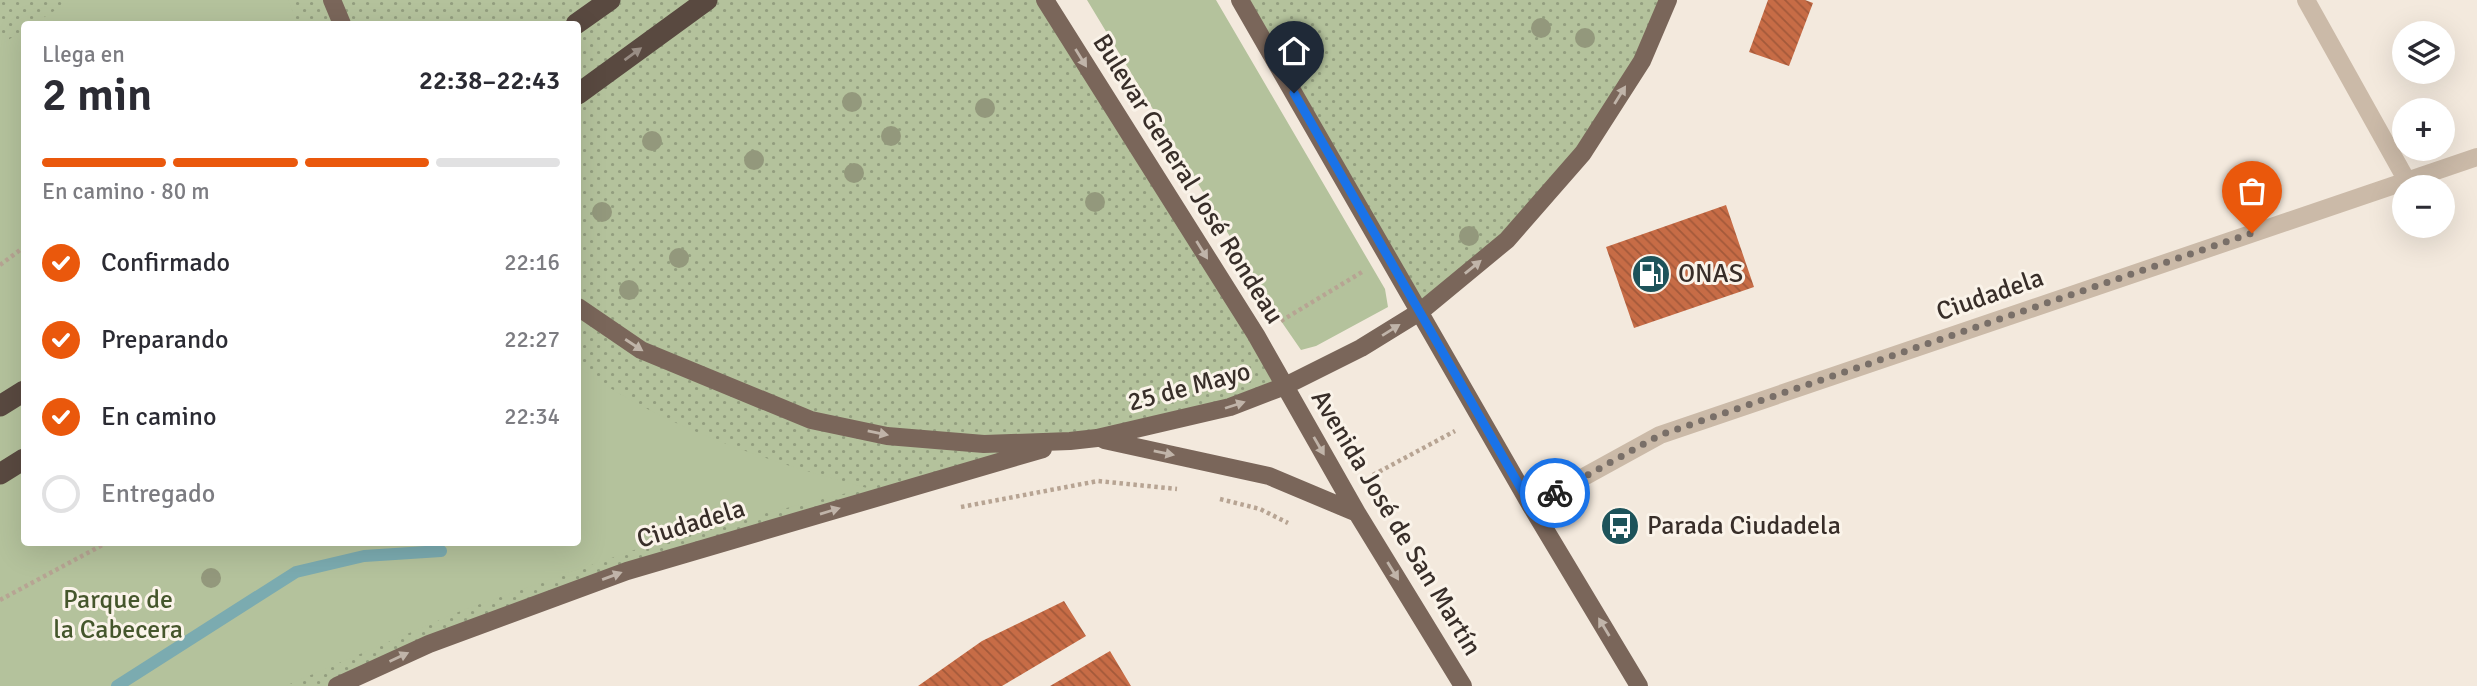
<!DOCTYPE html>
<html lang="es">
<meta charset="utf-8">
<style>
:root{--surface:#fff;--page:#f2f2f3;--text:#2b2b33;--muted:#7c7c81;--line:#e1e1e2;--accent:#ea580c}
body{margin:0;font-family:Signika,sans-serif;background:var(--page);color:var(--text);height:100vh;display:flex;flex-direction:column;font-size:26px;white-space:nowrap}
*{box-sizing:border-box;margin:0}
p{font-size:23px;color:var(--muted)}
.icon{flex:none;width:38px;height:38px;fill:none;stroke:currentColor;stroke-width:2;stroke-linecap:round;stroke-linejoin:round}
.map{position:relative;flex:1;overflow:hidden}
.side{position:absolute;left:21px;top:21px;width:560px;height:525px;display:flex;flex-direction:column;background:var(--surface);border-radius:7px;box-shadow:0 7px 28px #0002}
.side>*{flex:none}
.tools{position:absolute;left:2392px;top:21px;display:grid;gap:14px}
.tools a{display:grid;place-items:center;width:63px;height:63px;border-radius:50%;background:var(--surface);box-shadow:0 7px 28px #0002;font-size:35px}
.pin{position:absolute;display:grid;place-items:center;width:60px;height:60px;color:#fff;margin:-72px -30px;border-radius:50% 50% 50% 0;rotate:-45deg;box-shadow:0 0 7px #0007}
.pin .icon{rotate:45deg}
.courier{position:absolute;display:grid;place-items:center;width:70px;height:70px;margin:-35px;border:5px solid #1a73e8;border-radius:50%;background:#fff;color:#222;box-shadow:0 2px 9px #0007}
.overview em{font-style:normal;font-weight:600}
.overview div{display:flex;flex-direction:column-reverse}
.overview{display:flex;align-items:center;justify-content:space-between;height:119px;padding:0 21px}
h1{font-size:46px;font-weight:600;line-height:52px}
.bar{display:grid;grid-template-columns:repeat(4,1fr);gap:10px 7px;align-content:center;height:84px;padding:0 21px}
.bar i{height:9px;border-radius:5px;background:var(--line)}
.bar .current{background:var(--accent)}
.bar p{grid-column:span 4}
ol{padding:0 21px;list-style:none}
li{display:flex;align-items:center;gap:21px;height:77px}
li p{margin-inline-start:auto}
li .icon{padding:7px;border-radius:50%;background:var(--accent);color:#fff;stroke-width:4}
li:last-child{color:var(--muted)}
li i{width:38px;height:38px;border:4px solid var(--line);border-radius:50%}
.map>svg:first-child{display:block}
</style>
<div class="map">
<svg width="2477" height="686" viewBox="0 0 2477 686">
<defs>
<pattern id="grass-dots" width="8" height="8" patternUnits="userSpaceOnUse" patternTransform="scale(1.75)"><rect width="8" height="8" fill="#b4c29c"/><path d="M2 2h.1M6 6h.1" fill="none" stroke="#939e7f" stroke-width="1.8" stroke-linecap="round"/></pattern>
<pattern id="building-back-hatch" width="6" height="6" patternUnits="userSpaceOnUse" patternTransform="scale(1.75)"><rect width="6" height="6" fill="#c76c46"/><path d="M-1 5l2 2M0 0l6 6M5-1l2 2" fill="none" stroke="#a3593a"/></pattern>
</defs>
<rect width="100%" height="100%" fill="#f3e9dd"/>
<!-- grass -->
<path fill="url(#grass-dots)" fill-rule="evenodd" d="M0 0H1045L1285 386 1070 441 627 571 337 686H0ZM24 24H578V542H24Z
M1240 0H1668L1642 61 1507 240 1421 311Z"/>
<!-- park -->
<path fill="#b4c29c" d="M72 0H288L298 24H33Z
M1087 0H1216L1385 289 1388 307 1316 346 1301 350 1281 321Z
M24 30V542H578V366C659 427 770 462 867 488L674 536 463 610 285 686H0V45Z"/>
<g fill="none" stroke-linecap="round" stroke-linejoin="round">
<!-- stream -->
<path stroke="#7babb0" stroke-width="12" d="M117 686 296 572 364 556 441 551"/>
</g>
<!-- building -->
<path fill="url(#building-back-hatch)" d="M1768 0H1805L1813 3 1789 66 1749 52Z
M1726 205 1754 287 1634 328 1606 247Z
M1064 601 1086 636 1002 686H918L982 641Z
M1110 651 1131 686H1050Z"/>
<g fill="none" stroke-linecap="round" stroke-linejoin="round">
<!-- path -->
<path stroke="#b7a493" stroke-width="4.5" stroke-dasharray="3.5 3.5" stroke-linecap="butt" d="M0 265 24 247
M1281 321 1362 272
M1373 475 1455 431
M1220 499 1260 509 1288 523
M961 507 1098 481 1177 489
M0 600 108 542"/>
<!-- minor -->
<path stroke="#cbbaa8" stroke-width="18" d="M2306 0 2407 181
M1531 506 1660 435 2477 157"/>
<!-- major -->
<path stroke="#7a665a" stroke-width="18" d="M332 0 342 24
M1045 0 1256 335 1357 513 1463 686
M1240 0 1531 506 1639 686
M578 307 641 350 811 420 887 436 984 444 1070 441 1097 438 1230 407 1285 386 1361 348 1421 311 1507 240 1583 153 1642 61 1668 0
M1104 440 1269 476 1357 513
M337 686 429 644 627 571 1043 449"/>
<!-- highway -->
<path stroke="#594940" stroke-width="21" d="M576 24 610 0
M578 94 707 0
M0 406 24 391
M0 474 24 459"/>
</g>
<!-- trees -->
<g fill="#93987c">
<circle cx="1541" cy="28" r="10"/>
<circle cx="1585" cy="38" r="10"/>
<circle cx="852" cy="102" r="10"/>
<circle cx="985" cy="108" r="10"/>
<circle cx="891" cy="136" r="10"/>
<circle cx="652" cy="141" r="10"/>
<circle cx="754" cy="160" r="10"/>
<circle cx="854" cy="173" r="10"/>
<circle cx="1095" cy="202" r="10"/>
<circle cx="602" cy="212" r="10"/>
<circle cx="1469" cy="236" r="10"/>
<circle cx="679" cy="258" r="10"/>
<circle cx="629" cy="290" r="10"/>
<circle cx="211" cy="578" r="10"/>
</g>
<!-- one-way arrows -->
<defs><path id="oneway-solid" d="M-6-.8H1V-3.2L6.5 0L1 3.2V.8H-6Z" transform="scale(1.75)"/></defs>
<use fill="#998d84" href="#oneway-solid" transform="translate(633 54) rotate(-36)"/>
<g fill="#c0b4a9">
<use href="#oneway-solid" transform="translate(1081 58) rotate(58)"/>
<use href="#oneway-solid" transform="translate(1620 95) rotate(-58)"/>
<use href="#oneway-solid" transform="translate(1202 250) rotate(58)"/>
<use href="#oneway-solid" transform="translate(1473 267) rotate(-39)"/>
<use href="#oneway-solid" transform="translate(1391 330) rotate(-32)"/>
<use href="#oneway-solid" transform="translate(634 345) rotate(33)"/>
<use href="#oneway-solid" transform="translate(1235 405) rotate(-18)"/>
<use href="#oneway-solid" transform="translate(878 433) rotate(11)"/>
<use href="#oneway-solid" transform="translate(1319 446) rotate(60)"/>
<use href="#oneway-solid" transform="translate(1164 453) rotate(12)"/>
<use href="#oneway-solid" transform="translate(830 511) rotate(-17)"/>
<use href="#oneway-solid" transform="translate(1393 571) rotate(58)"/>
<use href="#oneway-solid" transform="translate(612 576) rotate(-20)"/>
<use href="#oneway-solid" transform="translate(1604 627) rotate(-121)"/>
<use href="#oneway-solid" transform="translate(399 657) rotate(-25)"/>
</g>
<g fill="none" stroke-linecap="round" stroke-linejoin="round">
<!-- done -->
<path stroke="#796f68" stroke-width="7" stroke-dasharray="0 12.6" d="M1555 493 1660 435 2252 233"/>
<!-- route -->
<path stroke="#1a73e8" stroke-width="9" d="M1294 93 1531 506 1555 493"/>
</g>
<!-- icons -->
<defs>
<symbol id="fuel-disc" viewBox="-11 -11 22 22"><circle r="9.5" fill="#1d535a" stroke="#faf3e9"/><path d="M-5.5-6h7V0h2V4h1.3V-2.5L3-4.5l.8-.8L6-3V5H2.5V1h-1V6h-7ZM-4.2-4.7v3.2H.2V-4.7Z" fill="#fff"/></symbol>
<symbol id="bus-disc" viewBox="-11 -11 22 22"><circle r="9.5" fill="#1d535a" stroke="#faf3e9"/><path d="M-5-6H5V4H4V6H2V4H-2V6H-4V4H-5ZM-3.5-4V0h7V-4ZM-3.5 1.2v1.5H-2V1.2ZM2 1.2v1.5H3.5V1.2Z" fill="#fff"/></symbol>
</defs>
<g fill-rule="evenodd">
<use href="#fuel-disc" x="1629" y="252" width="44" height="44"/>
<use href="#bus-disc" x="1598" y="504" width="44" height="44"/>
</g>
<g text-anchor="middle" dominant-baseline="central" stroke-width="6" stroke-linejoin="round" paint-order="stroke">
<!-- street labels -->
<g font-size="26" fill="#382e29" stroke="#faf3e9">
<text transform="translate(1188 179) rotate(58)">Bulevar General José Rondeau</text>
<text transform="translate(1990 295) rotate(-19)">Ciudadela</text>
<text transform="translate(1189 387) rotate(-15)">25 de Mayo</text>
<text transform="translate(1396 523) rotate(59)">Avenida José de San Martín</text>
<text transform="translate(691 524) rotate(-17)">Ciudadela</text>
</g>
<!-- poi labels -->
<g font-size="26" fill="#382e29" stroke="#faf3e9" text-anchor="start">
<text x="1678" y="274">ONAS</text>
<text x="1647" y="526">Parada Ciudadela</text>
</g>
<!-- park labels -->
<g font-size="26" fill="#45562c" stroke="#faf3e9">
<text x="118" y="600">Parque de<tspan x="118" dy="30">la Cabecera</tspan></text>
</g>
</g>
</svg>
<div class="tools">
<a><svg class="icon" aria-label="layers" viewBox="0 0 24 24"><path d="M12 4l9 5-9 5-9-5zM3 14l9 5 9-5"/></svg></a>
<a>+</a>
<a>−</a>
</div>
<div class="pin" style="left:2252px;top:233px;background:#ea580c"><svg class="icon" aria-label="bag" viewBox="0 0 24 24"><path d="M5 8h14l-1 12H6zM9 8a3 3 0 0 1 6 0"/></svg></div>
<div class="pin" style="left:1294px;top:93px;background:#1f2937"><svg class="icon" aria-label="home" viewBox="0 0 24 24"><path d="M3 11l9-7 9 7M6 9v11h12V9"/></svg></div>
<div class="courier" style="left:1555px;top:493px"><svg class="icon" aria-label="bike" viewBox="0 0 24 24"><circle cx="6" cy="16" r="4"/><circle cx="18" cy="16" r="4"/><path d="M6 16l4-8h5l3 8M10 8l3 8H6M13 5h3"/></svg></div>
<section class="side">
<div class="overview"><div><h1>2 min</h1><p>Llega en</p></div><em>22:38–22:43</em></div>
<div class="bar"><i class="current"></i><i class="current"></i><i class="current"></i><i></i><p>En camino · 80 m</p></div>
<ol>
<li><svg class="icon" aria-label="check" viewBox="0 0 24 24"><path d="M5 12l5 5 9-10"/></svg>Confirmado<p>22:16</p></li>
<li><svg class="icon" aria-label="check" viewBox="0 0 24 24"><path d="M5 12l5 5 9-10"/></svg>Preparando<p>22:27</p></li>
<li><svg class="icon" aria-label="check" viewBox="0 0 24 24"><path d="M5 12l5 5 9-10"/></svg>En camino<p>22:34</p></li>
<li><i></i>Entregado</li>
</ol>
</section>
</div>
